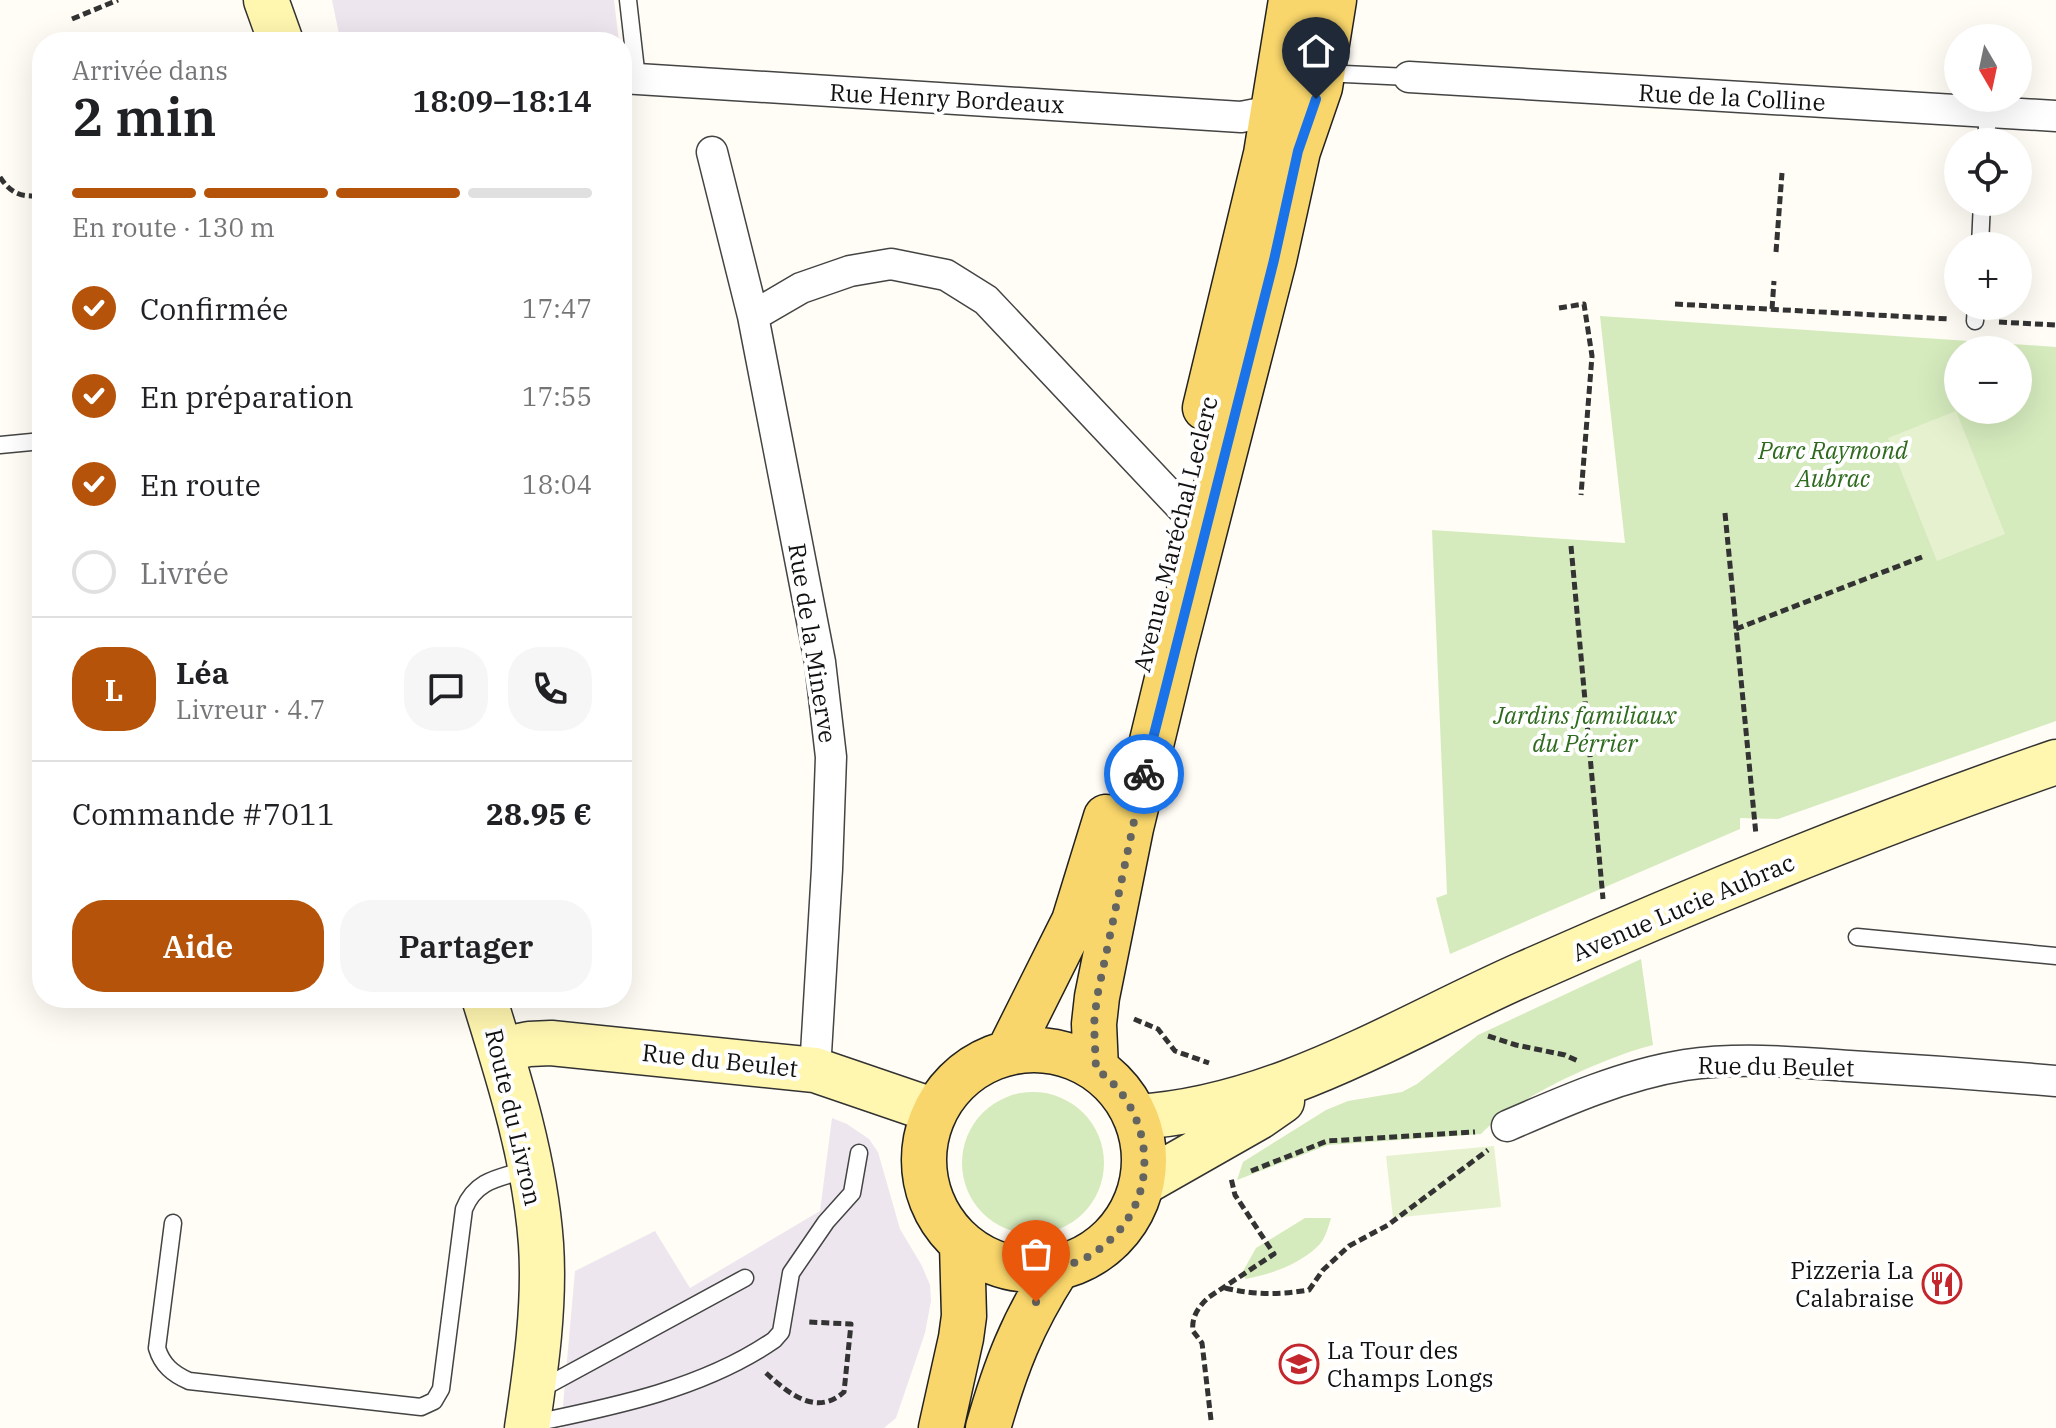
<!DOCTYPE html>
<html lang="fr">
<meta charset="utf-8">
<style>
:root{--surface:#fff;--page:#f6f6f6;--text:#202124;--muted:#757577;--line:#e0e0e0;--accent:#b45309}
body{margin:0;font-family:"IBM Plex Serif",serif;background:var(--page);color:var(--text);height:100vh;display:flex;flex-direction:column;font-size:30px;white-space:nowrap}
*{box-sizing:border-box;margin:0}
p{font-size:26px;color:var(--muted)}
.icon{flex:none;width:44px;height:44px;fill:none;stroke:currentColor;stroke-width:2;stroke-linecap:round;stroke-linejoin:round}
.map{position:relative;flex:1;overflow:hidden}
.details{position:absolute;left:32px;top:32px;width:600px;height:976px;display:flex;flex-direction:column;background:var(--surface);border-radius:32px;box-shadow:0 8px 32px #0002}
.details>*{flex:none}
.needle{width:52px;rotate:171deg}
.buttons{position:absolute;left:1944px;top:24px;display:grid;gap:16px}
.buttons a{display:grid;place-items:center;width:88px;height:88px;border-radius:50%;background:var(--surface);box-shadow:0 8px 32px #0002;font-size:40px}
.pin{position:absolute;display:grid;place-items:center;width:68px;height:68px;color:#fff;margin:-82px -34px;border-radius:50% 50% 50% 0;rotate:-45deg;box-shadow:0 0 8px #0007}
.pin .icon{rotate:45deg}
.courier{position:absolute;display:grid;place-items:center;width:80px;height:80px;margin:-40px;border:6px solid #1a73e8;border-radius:50%;background:#fff;color:#222;box-shadow:0 2px 10px #0007}
.overview em{font-style:normal;font-weight:600}
.overview div{display:flex;flex-direction:column-reverse}
.overview{display:flex;align-items:center;justify-content:space-between;height:136px;padding:0 40px}
h1{font-size:52px;font-weight:600;line-height:60px}
.bar{display:grid;grid-template-columns:repeat(4,1fr);gap:12px 8px;align-content:center;height:96px;padding:0 40px}
.bar i{height:10px;border-radius:6px;background:var(--line)}
.bar .current{background:var(--accent)}
.bar p{grid-column:span 4}
.line{display:flex;align-items:center;gap:20px;padding:0 40px;border-top:2px solid var(--line)}
.line div{flex:1}
.round{display:grid;place-items:center;flex:none;width:84px;height:84px;border-radius:32px;background:var(--page)}
ol{padding:0 40px;list-style:none}
li{display:flex;align-items:center;gap:24px;height:88px}
li p{margin-inline-start:auto}
li .icon{padding:8px;border-radius:50%;background:var(--accent);color:#fff;stroke-width:4}
li:last-child{color:var(--muted)}
li i{width:44px;height:44px;border:4px solid var(--line);border-radius:50%}
.button{display:flex;gap:16px;margin-top:auto;padding:16px 40px}
.button a{flex:1;height:92px;border-radius:32px;background:var(--accent);color:#fff;font-size:32px;font-weight:600;line-height:92px;text-align:center}
.button a+a{background:var(--page);color:var(--text)}
.map>svg:first-child{display:block}
</style>
<div class="map">
<svg width="2056" height="1428" viewBox="0 0 2056 1428">
<rect width="100%" height="100%" fill="#fffdf5"/>
<!-- industrial -->
<path fill="#eee6ef" d="M332 0H614L619 42H491L339 34Z
M832 1118 847 1124 869 1139 878 1152 900 1229 922 1266 930 1285 931 1301 925 1333 896 1418 884 1428H561L575 1271 655 1231 690 1288 820 1211Z"/>
<!-- green -->
<path fill="#d5ebbd" fill-rule="evenodd" d="M1600 316 2056 347V721L1778 819 1740 818V829L1450 954 1436 898 1447 894 1432 530 1625 543ZM1958 350H2018V410H1958Z
M1641 959 1653 1045C1605 1057 1514 1098 1481 1134L1328 1145 1237 1180 1243 1162 1326 1110 1348 1101 1402 1092 1417 1084 1478 1035Z
M962 1163a71 71 0 1 1 142 0a71 71 0 1 1-142 0Z
M1305 1218H1331C1328 1228 1325 1240 1317 1247 1298 1265 1271 1274 1246 1279L1242 1273 1256 1248Z"/>
<!-- pitch -->
<path fill="#e6f2cf" d="M1956 411 2005 534 1937 561 1888 438Z
M1494 1146 1501 1207 1393 1218 1386 1156Z"/>
<g fill="none" stroke-linecap="round" stroke-linejoin="round">
<defs>
<path id="lane" d="M628 0 637 79
M1323 73 1409 77
M1986 142 1988 112
M1980 246 1982 202
M1975 321 1976 306
M0 445 42 441
M1857 937 2056 956
M173 1223 157 1348C162 1365 173 1374 189 1381L421 1407 434 1401 441 1389 464 1209C476 1179 500 1178 529 1169
M539 1390 745 1278
M529 1424C612 1407 703 1389 774 1340L781 1332 791 1273 826 1222 852 1193 859 1153"/>
<path id="street" d="M1409 77 2056 116
M622 78 1241 117 1272 111
M712 152 753 316
M815 1070 827 869 831 757 820 662 753 316 801 288 850 271 891 264 946 275 986 300 1182 508
M1507 1126C1564 1101 1623 1075 1685 1065 1739 1057 1795 1062 1849 1066 1918 1070 1987 1075 2056 1081"/>
<path id="secondary" d="M266 0 281 42
M484 998C509 1078 535 1160 541 1244 545 1305 536 1368 527 1428
M500 1050 529 1044 551 1043 815 1070 935 1111
M1136 1117C1276 1109 1401 1028 1526 973 1700 896 1876 824 2056 762
M1143 1183 1259 1117 1282 1101"/>
<path id="primary" d="M1205 408 1266 154 1291 0
M924 1160a110 110 0 1 1 220 0a110 110 0 1 1-220 0Z
M1008 1053 1074 921 1106 817
M1096 1069 1094 1024 1097 997 1131 828 1174 650 1274 260 1298 151 1320 87 1334 0
M941 1428 961 1338 964 1316 962 1244
M988 1428C1006 1365 1022 1324 1057 1269"/>
</defs>
<!-- lane casing -->
<use href="#lane" stroke="#444" stroke-width="19"/>
<!-- street casing -->
<use href="#street" stroke="#444" stroke-width="33"/>
<!-- secondary casing -->
<use href="#secondary" stroke="#333" stroke-width="47"/>
<!-- primary casing -->
<use href="#primary" stroke="#222" stroke-width="47"/>
<!-- path -->
<path stroke="#333" stroke-width="5" stroke-dasharray="8 4" stroke-linecap="butt" d="M72 19 118 0
M0 177C11 194 22 198 42 195
M1776 252 1782 173
M1675 304 1949 319
M1559 308 1584 304 1592 356 1581 495
M1772 309 1774 281
M1999 322 2056 325
M1725 513 1756 835
M1571 546 1603 899
M1736 629 1922 557
M1134 1019 1158 1029 1175 1051 1209 1063
M1488 1036 1516 1045 1565 1055 1578 1061
M1251 1171 1327 1141 1475 1132
M1225 1288C1254 1295 1279 1295 1309 1290L1323 1270 1349 1246 1388 1225 1488 1150
M766 1373C788 1393 816 1417 844 1392L851 1324 808 1322
M1211 1420 1202 1343 1193 1331C1191 1317 1199 1306 1209 1297L1274 1254 1235 1195 1231 1178"/>
<!-- lane -->
<use href="#lane" stroke="#fff" stroke-width="16"/>
<!-- street -->
<use href="#street" stroke="#fff" stroke-width="30"/>
<!-- secondary -->
<use href="#secondary" stroke="#fff6b0" stroke-width="44"/>
<!-- primary -->
<use href="#primary" stroke="#f9d66b" stroke-width="44"/>
</g>
<g fill="none" stroke-linecap="round" stroke-linejoin="round">
<!-- done -->
<path stroke="#646461" stroke-width="8" stroke-dasharray="0 14.4" d="M1036 1302C1042 1292 1048 1277 1056 1270 1061 1266 1072 1264 1079 1261 1092 1256 1103 1247 1114 1236 1162 1188 1151 1107 1096 1069L1094 1024 1097 997 1144 774"/>
<!-- route -->
<path stroke="#1a73e8" stroke-width="10" d="M1144 774 1274 260 1298 151 1316 99"/>
</g>
<!-- icons -->
<defs>
<symbol id="restaurant-ring" viewBox="-11 -11 22 22"><circle r="9.5" fill="#fff" stroke="#c4262e" stroke-width="1.5"/><path d="M-5-6h1v4h1v-4h1v4h1v-4h1v5L-1.5 .5V6h-2V.5L-5-1ZM5-6V6H3V1.5H1.5Q1.5-4 5-6Z" fill="#c4262e"/></symbol>
<symbol id="school-ring" viewBox="-11 -11 22 22"><circle r="9.5" fill="#fff" stroke="#c4262e" stroke-width="1.5"/><path d="M0-5L7-2L0 1L-7-2ZM-4 1L0 2.5L4 1V4Q0 6-4 4Z" fill="#c4262e"/></symbol>
</defs>
<g fill-rule="evenodd">
<use href="#restaurant-ring" x="1920" y="1262" width="44" height="44"/>
<use href="#school-ring" x="1277" y="1342" width="44" height="44"/>
</g>
<g text-anchor="middle" dominant-baseline="central" stroke-width="8" stroke-linejoin="round" paint-order="stroke">
<!-- street labels -->
<g font-size="24" fill="#111" stroke="#fff">
<text transform="translate(1732 97) rotate(3)">Rue de la Colline</text>
<text transform="translate(947 98) rotate(3)">Rue Henry Bordeaux</text>
<text transform="translate(1175 534) rotate(-76)">Avenue Maréchal Leclerc</text>
<text transform="translate(813 643) rotate(81)">Rue de la Minerve</text>
<text transform="translate(1683 907) rotate(-23)">Avenue Lucie Aubrac</text>
<text transform="translate(720 1060) rotate(6)">Rue du Beulet</text>
<text transform="translate(1776 1066) rotate(1)">Rue du Beulet</text>
<text transform="translate(514 1117) rotate(77)">Route du Livron</text>
</g>
<!-- park labels -->
<g font-size="24" font-style="italic" fill="#2f6b1f" stroke="#fff">
<text x="1833" y="450">Parc Raymond<tspan x="1833" dy="28">Aubrac</tspan></text>
<text x="1585" y="715">Jardins familiaux<tspan x="1585" dy="28">du Pérrier</tspan></text>
</g>
<!-- poi labels -->
<g font-size="24" fill="#111" stroke="#fff" text-anchor="end">
<text x="1914" y="1270">Pizzeria La<tspan x="1914" dy="28">Calabraise</tspan></text>
<text x="1327" y="1350" text-anchor="start">La Tour des<tspan x="1327" dy="28">Champs Longs</tspan></text>
</g>
</g>
</svg>
<div class="buttons">
<a><svg class="needle" viewBox="-14 -14 28 28"><path d="M0-13l5 13h-10z" fill="#e53935"/><path d="M0 13l5-13h-10z" fill="#757577"/></svg></a>
<a><svg class="icon" aria-label="locate" viewBox="0 0 24 24"><circle cx="12" cy="12" r="6"/><path d="M12 2v4M12 18v4M2 12h4M18 12h4"/></svg></a>
<a>+</a>
<a>−</a>
</div>
<div class="pin" style="left:1036px;top:1302px;background:#ea580c"><svg class="icon" aria-label="bag" viewBox="0 0 24 24"><path d="M5 8h14l-1 12H6zM9 8a3 3 0 0 1 6 0"/></svg></div>
<div class="pin" style="left:1316px;top:99px;background:#1f2937"><svg class="icon" aria-label="home" viewBox="0 0 24 24"><path d="M3 11l9-7 9 7M6 9v11h12V9"/></svg></div>
<div class="courier" style="left:1144px;top:774px"><svg class="icon" aria-label="bike" viewBox="0 0 24 24"><circle cx="6" cy="16" r="4"/><circle cx="18" cy="16" r="4"/><path d="M6 16l4-8h5l3 8M10 8l3 8H6M13 5h3"/></svg></div>
<section class="details">
<div class="overview"><div><h1>2 min</h1><p>Arrivée dans</p></div><em>18:09–18:14</em></div>
<div class="bar"><i class="current"></i><i class="current"></i><i class="current"></i><i></i><p>En route · 130 m</p></div>
<ol>
<li><svg class="icon" aria-label="check" viewBox="0 0 24 24"><path d="M5 12l5 5 9-10"/></svg>Confirmée<p>17:47</p></li>
<li><svg class="icon" aria-label="check" viewBox="0 0 24 24"><path d="M5 12l5 5 9-10"/></svg>En préparation<p>17:55</p></li>
<li><svg class="icon" aria-label="check" viewBox="0 0 24 24"><path d="M5 12l5 5 9-10"/></svg>En route<p>18:04</p></li>
<li><i></i>Livrée</li>
</ol>
<div class="line" style="height:144px"><b class="round" style="background:var(--accent);color:#fff">L</b><div><b>Léa</b><p>Livreur · 4.7</p></div><a class="round"><svg class="icon" aria-label="chat" viewBox="0 0 24 24"><path d="M4 5h16v11H9l-5 4z"/></svg></a><a class="round"><svg class="icon" aria-label="phone" viewBox="0 0 24 24"><path d="M5 4h4l2 5-3 2q2 4 5 5l2-3 5 2v4C11 20 4 13 5 4z"/></svg></a></div>
<div class="line" style="height:104px"><div>Commande #7011</div><b>28.95 €</b></div>
<div class="button"><a>Aide</a><a>Partager</a></div>
</section>
</div>
